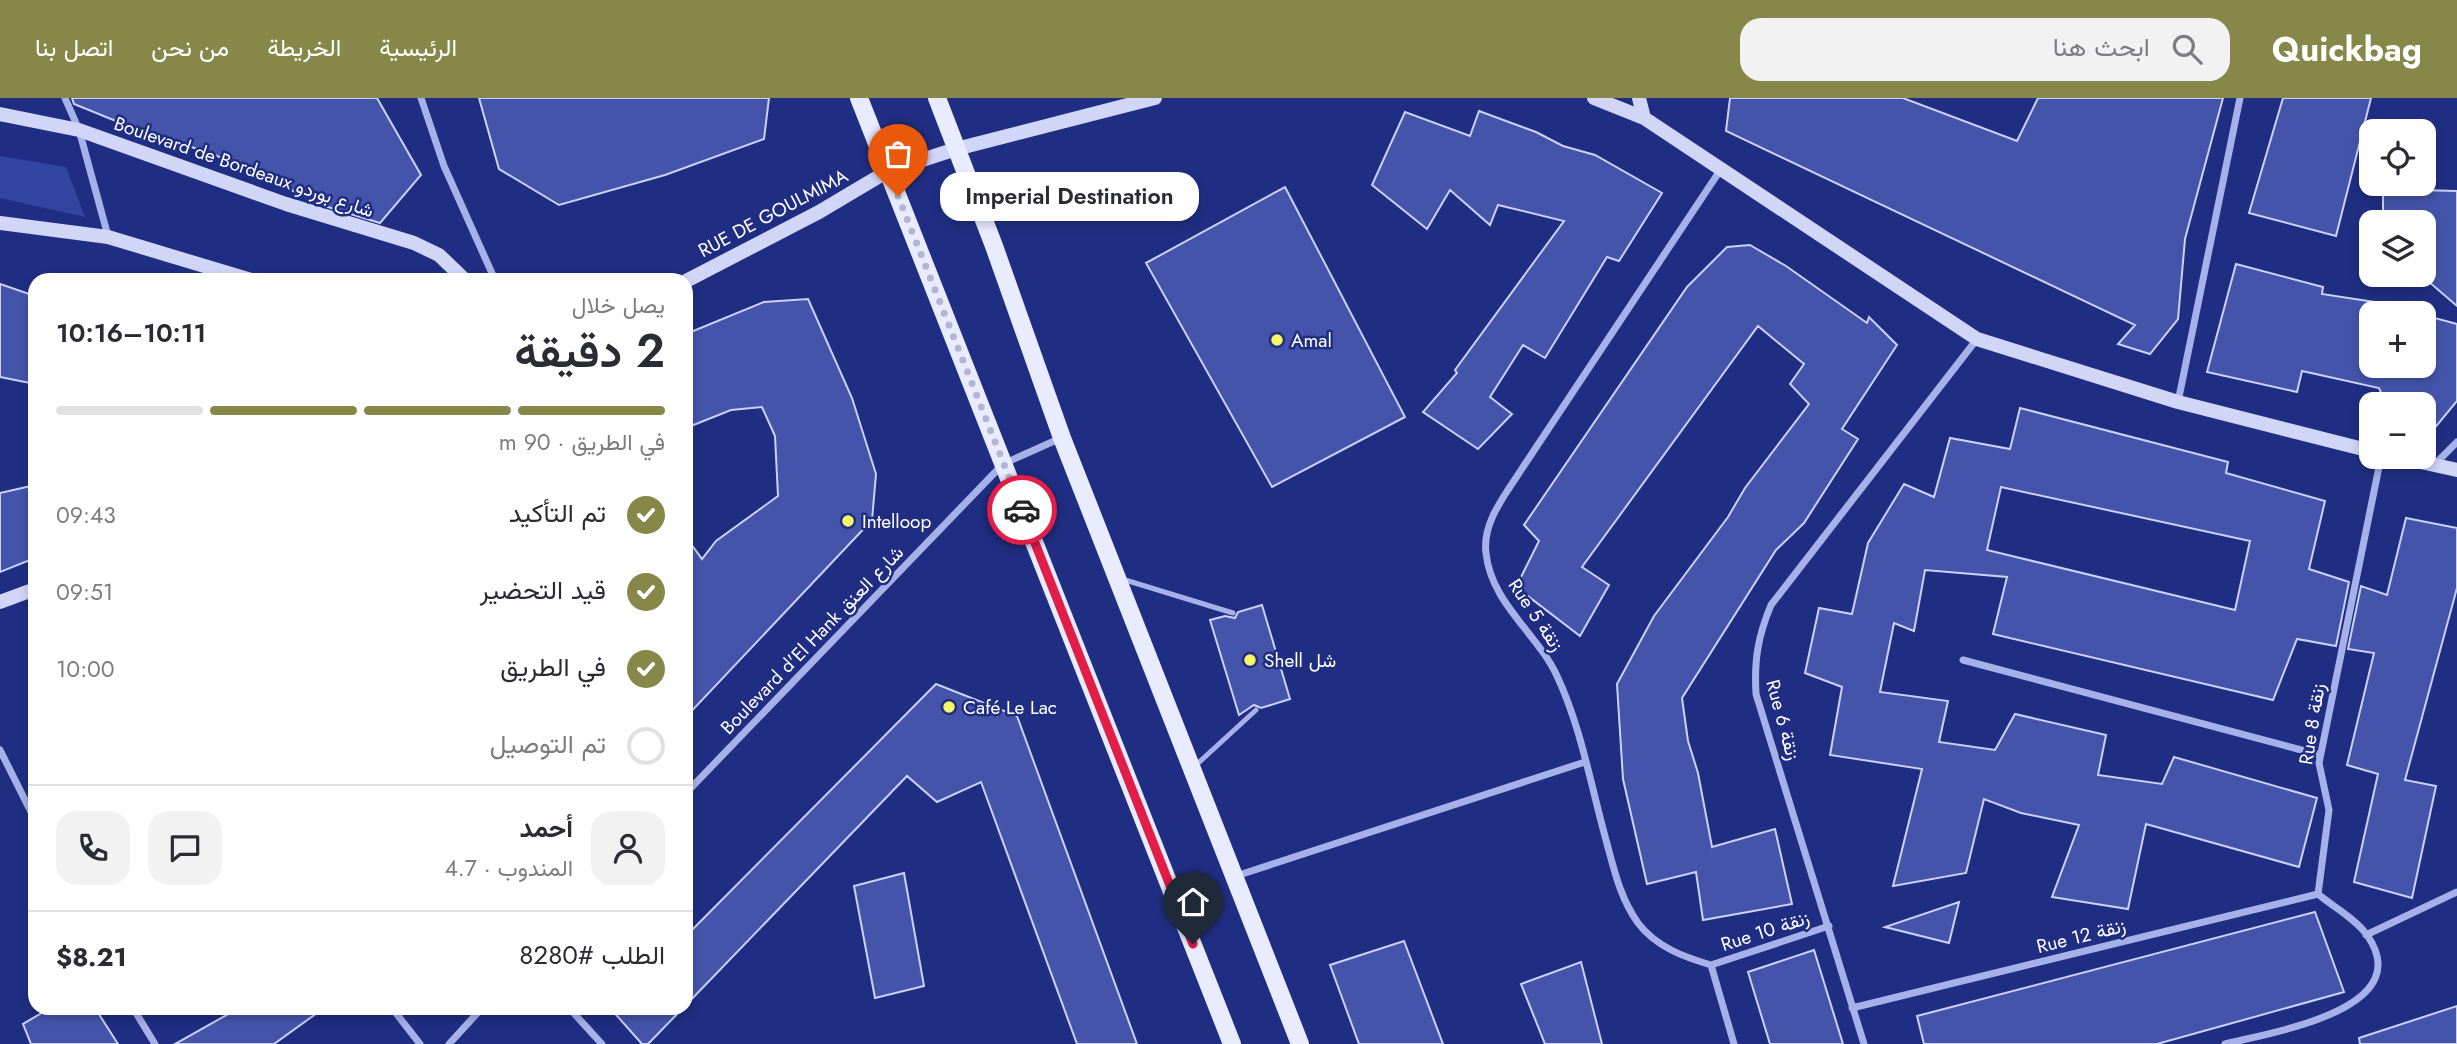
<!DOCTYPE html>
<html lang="ar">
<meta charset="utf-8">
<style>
:root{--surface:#fff;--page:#f2f2f3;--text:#2b2b33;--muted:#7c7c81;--line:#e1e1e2;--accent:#87874a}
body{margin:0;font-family:Jost,Vazirmatn,sans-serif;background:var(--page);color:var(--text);direction:rtl;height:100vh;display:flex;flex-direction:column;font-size:26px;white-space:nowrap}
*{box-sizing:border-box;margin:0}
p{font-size:23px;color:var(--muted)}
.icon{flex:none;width:38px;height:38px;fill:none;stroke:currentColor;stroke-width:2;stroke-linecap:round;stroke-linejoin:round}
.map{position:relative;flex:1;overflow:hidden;direction:ltr}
.sheet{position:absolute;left:28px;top:175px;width:665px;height:742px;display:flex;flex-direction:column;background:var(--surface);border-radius:21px;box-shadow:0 4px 10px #0003;direction:rtl}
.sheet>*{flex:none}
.fabs{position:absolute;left:2359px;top:21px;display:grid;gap:14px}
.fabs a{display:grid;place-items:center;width:77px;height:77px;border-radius:14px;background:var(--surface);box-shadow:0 4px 10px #0003;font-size:35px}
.pin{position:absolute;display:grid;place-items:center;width:60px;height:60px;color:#fff;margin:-72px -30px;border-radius:50% 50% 50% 0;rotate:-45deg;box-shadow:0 0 7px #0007}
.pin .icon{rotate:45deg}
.courier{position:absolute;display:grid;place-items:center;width:70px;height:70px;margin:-35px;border:5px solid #e11d48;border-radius:50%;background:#fff;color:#222;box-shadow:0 2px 9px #0007}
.bubble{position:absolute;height:49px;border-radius:21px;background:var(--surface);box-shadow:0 4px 10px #0003;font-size:23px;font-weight:600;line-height:49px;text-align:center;direction:rtl}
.summary em{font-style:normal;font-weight:600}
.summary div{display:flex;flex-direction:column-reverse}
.summary{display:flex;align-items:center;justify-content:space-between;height:119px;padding:0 28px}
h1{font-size:46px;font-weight:600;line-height:52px}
.bar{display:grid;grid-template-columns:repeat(4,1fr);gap:10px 7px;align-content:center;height:84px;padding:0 28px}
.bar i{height:9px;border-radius:5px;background:var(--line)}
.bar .on{background:var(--accent)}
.bar p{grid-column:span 4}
.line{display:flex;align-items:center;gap:18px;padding:0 28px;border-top:2px solid var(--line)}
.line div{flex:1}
.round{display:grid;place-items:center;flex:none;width:74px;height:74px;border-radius:21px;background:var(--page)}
ol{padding:0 28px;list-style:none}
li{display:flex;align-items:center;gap:21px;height:77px}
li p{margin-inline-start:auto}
li .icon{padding:7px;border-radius:50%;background:var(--accent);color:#fff;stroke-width:4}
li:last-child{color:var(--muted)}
li i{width:38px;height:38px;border:4px solid var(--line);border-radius:50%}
header{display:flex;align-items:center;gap:42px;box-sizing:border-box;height:98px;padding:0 35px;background:var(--accent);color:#fff}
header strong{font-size:33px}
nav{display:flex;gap:38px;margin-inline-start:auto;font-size:24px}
.search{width:490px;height:63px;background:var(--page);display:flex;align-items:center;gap:18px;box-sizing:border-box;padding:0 24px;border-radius:21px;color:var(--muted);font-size:26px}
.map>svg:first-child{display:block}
</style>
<header>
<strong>Quickbag</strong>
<div class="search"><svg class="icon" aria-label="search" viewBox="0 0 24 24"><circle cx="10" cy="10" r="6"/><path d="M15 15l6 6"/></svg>ابحث هنا</div>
<nav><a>الرئيسية</a><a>الخريطة</a><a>من نحن</a><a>اتصل بنا</a></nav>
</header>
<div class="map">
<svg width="2457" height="946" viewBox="0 0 2457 946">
<rect width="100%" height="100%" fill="#1f2e82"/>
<!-- green -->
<path fill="#3345a1" d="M0 58 66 69 85 119 0 100Z"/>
<!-- building -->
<path fill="#4454aa" stroke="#cad2f7" stroke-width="2" fill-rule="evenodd" d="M72 0H377L421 77 380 125 328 109 213 56 138 32 74 6Z
M479 0H769L764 41 665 77 559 107 499 71Z
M1730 0H1903L2017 43 2038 0H2223L2185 141 2178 221 2150 256 2118 246 2135 227 1726 33Z
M2283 0H2371L2336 138 2249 115Z
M1479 13 1536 34 1563 48 1595 57 1662 95 1619 163 1607 159 1545 260 1523 247 1490 299 1512 316 1478 351 1423 314 1457 275 1455 272 1564 123 1498 107 1490 127 1450 92 1427 131 1372 87 1405 14 1470 38Z
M1285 89 1405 319 1272 389 1146 165Z
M2383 91 2457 93V208L2421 177H2424V124H2383Z
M1750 147 1786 168 1867 225 1869 219 1897 247 1842 331 1858 341 1804 425 1776 452 1682 600 1688 643 1698 675 1712 749 1775 731 1792 806 1703 822 1696 774 1647 786 1623 681 1617 586 1654 518 1728 419 1745 390 1809 306 1790 286 1804 266 1758 228 1582 469 1609 487 1580 538 1516 489 1539 443 1524 427 1687 189 1727 149Z
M2236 166 2323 189 2322 196 2381 205 2419 215H2371V268H2424V217L2457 226V303L2424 343V306H2386L2379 290 2302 273 2297 294 2207 274Z
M0 186 35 198V286L0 279Z
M808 201 852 300 876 376 872 422 686 619V439L702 461 716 443 778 398 775 338 762 309 731 312 686 330V236L764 204Z
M2020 310 2228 364 2226 375 2325 403 2309 471 2349 484 2336 548 2297 541 2273 602 1993 536 2007 479 1925 472 1914 533 1894 525 1880 594 1948 603 1939 644 1995 652 2015 616 2106 637 2098 677 2162 686 2174 659 2317 700 2299 769 2146 726 2128 811 2052 799 2079 727 2021 715 1984 701 1966 775 1893 788 1922 671 1830 657 1842 589 1805 575 1819 510 1852 516 1868 445 1904 386 1934 399 1950 340 2010 351ZM2001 389 2250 443 2235 512 1987 452Z
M35 387V460L0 474V395Z
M2406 420 2457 430V490L2405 682 2436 688 2412 800 2354 784 2378 676 2347 667 2374 555 2348 551 2361 488 2387 497Z
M1262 507 1290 601 1261 610 1254 607 1239 617 1210 522 1225 518 1235 520 1238 514Z
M936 586 1017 618 1137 946H1077L981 684 937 704 907 678 686 907V838Z
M904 775 924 888 875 900 854 788Z
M1959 804 1949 845 1885 829Z
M2315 814 2344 894 2157 946H1924L1917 918Z
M1404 843 1443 946H1359L1330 867Z
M1814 852 1843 946H1770L1748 874Z
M1581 864 1602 946H1545L1521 886Z
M2457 908V946H2360L2359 940Z
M50 910H95L118 946H31L23 926Z
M239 910H324L274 946H175Z
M610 910H683L648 946H642Z"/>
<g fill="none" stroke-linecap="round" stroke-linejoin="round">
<!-- lane -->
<path stroke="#a6b1e9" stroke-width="5" d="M1122 481 1233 515
M1195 668 1256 612"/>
<!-- street -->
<path stroke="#a6b1e9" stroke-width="7" d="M65 0 79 32 108 138
M421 0 444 68 495 182
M2178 304 2240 0
M2435 366 2457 344
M1963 562 2320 657
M0 652 35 722
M686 695 1003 366 1061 340
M1236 778 1585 664
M2366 837 2457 794
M1711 867C1684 859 1656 849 1638 825 1620 800 1614 771 1606 742 1591 688 1581 629 1557 578 1537 535 1491 505 1486 455 1482 423 1507 395 1523 369L1721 71
M1711 867 1829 828
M1711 867 1734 946
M133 910 155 946
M392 910 420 946
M569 910 602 946
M1852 910 2318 796
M449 946 482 910
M1864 946 1756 596C1754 562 1758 538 1771 507L1977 241
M2225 946C2268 935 2420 912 2367 837 2356 821 2332 808 2318 796L2329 712 2319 665 2381 359"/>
<!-- secondary -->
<path stroke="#d1d6f7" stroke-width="14" d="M1594 0 1644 20 1977 241 2178 304 2371 353
M1639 0 1644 20
M0 16 79 32 286 106 414 145 439 157 465 182
M0 125 108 139 251 182
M686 183 819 114 888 73 956 51 1155 0
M2398 359 2457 372
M0 504 35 491"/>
<!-- primary -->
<path stroke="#e9ebfe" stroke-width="18" d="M859 0 1232 946
M937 0 994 148 1062 340 1300 946"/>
</g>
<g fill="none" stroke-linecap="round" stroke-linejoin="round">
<!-- done -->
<path stroke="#b1b6d3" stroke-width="7" stroke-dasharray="0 12.6" d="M898 98 1022 412"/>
<!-- route -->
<path stroke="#e11d48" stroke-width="9" d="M1022 412 1193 846"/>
</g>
<!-- markers -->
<g fill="#f7f766" stroke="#1f2e82" stroke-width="2.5">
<circle cx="1277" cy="242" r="7"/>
<circle cx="848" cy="423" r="7"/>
<circle cx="1250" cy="562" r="7"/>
<circle cx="949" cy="609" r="7"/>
</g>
<g text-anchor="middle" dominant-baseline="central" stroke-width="5" stroke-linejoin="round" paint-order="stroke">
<!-- street labels -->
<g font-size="19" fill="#fff" stroke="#1f2e82">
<text transform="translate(244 69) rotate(19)">Boulevard de Bordeaux شارع بوردو</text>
<text transform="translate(773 115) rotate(-28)">RUE DE GOULMIMA</text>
<text transform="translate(1536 517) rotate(56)">Rue 5 زنقة</text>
<text transform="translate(812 542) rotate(-46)">Boulevard d'El Hank شارع العنق</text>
<text transform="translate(1783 622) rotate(75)">Rue 6 زنقة</text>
<text transform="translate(2312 626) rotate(-81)">Rue 8 زنقة</text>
<text transform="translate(1765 833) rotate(-18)">Rue 10 زنقة</text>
<text transform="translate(2081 838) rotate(-14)">Rue 12 زنقة</text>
</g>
<!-- poi labels -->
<g font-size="19" fill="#fff" stroke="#1f2e82" text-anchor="start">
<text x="1291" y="242">Amal</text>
<text x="862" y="423">Intelloop</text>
<text x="1264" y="562">Shell شل</text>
<text x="963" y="609">Café Le Lac</text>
</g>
</g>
</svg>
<div class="fabs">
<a><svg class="icon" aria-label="locate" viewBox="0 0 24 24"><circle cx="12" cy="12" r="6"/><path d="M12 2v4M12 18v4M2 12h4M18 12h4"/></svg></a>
<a><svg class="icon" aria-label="layers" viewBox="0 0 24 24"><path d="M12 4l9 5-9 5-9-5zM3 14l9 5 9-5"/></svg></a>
<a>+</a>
<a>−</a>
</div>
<div class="pin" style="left:898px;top:98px;background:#ea580c"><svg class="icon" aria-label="bag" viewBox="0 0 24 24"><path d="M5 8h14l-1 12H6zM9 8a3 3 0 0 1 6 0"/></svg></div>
<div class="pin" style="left:1193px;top:846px;background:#1f2937"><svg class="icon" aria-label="home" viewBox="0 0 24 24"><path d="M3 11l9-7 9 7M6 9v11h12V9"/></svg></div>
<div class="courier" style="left:1022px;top:412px"><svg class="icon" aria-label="car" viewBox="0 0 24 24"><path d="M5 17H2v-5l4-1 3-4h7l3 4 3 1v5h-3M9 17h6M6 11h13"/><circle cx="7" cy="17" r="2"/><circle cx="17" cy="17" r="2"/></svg></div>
<div class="bubble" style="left:940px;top:74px;width:259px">Imperial Destination</div>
<section class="sheet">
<div class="summary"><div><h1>2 دقيقة</h1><p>يصل خلال</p></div><em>10:11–10:16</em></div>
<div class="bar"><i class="on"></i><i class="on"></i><i class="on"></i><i></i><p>في الطريق · 90 m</p></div>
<ol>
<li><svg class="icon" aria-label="check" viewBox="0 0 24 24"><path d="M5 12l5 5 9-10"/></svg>تم التأكيد<p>09:43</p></li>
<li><svg class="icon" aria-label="check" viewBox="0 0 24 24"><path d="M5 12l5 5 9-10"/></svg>قيد التحضير<p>09:51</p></li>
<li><svg class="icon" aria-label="check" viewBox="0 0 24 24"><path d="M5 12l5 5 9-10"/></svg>في الطريق<p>10:00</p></li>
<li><i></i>تم التوصيل</li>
</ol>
<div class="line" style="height:126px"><a class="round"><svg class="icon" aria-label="person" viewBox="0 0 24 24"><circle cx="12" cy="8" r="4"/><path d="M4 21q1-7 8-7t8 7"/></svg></a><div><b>أحمد</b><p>المندوب · 4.7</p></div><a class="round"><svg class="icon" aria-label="chat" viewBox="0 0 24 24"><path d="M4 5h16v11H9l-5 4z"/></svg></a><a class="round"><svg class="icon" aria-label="phone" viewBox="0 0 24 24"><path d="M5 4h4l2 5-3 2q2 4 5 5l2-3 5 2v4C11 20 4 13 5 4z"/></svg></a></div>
<div class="line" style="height:91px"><div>الطلب #8280</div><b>$8.21</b></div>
</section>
</div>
